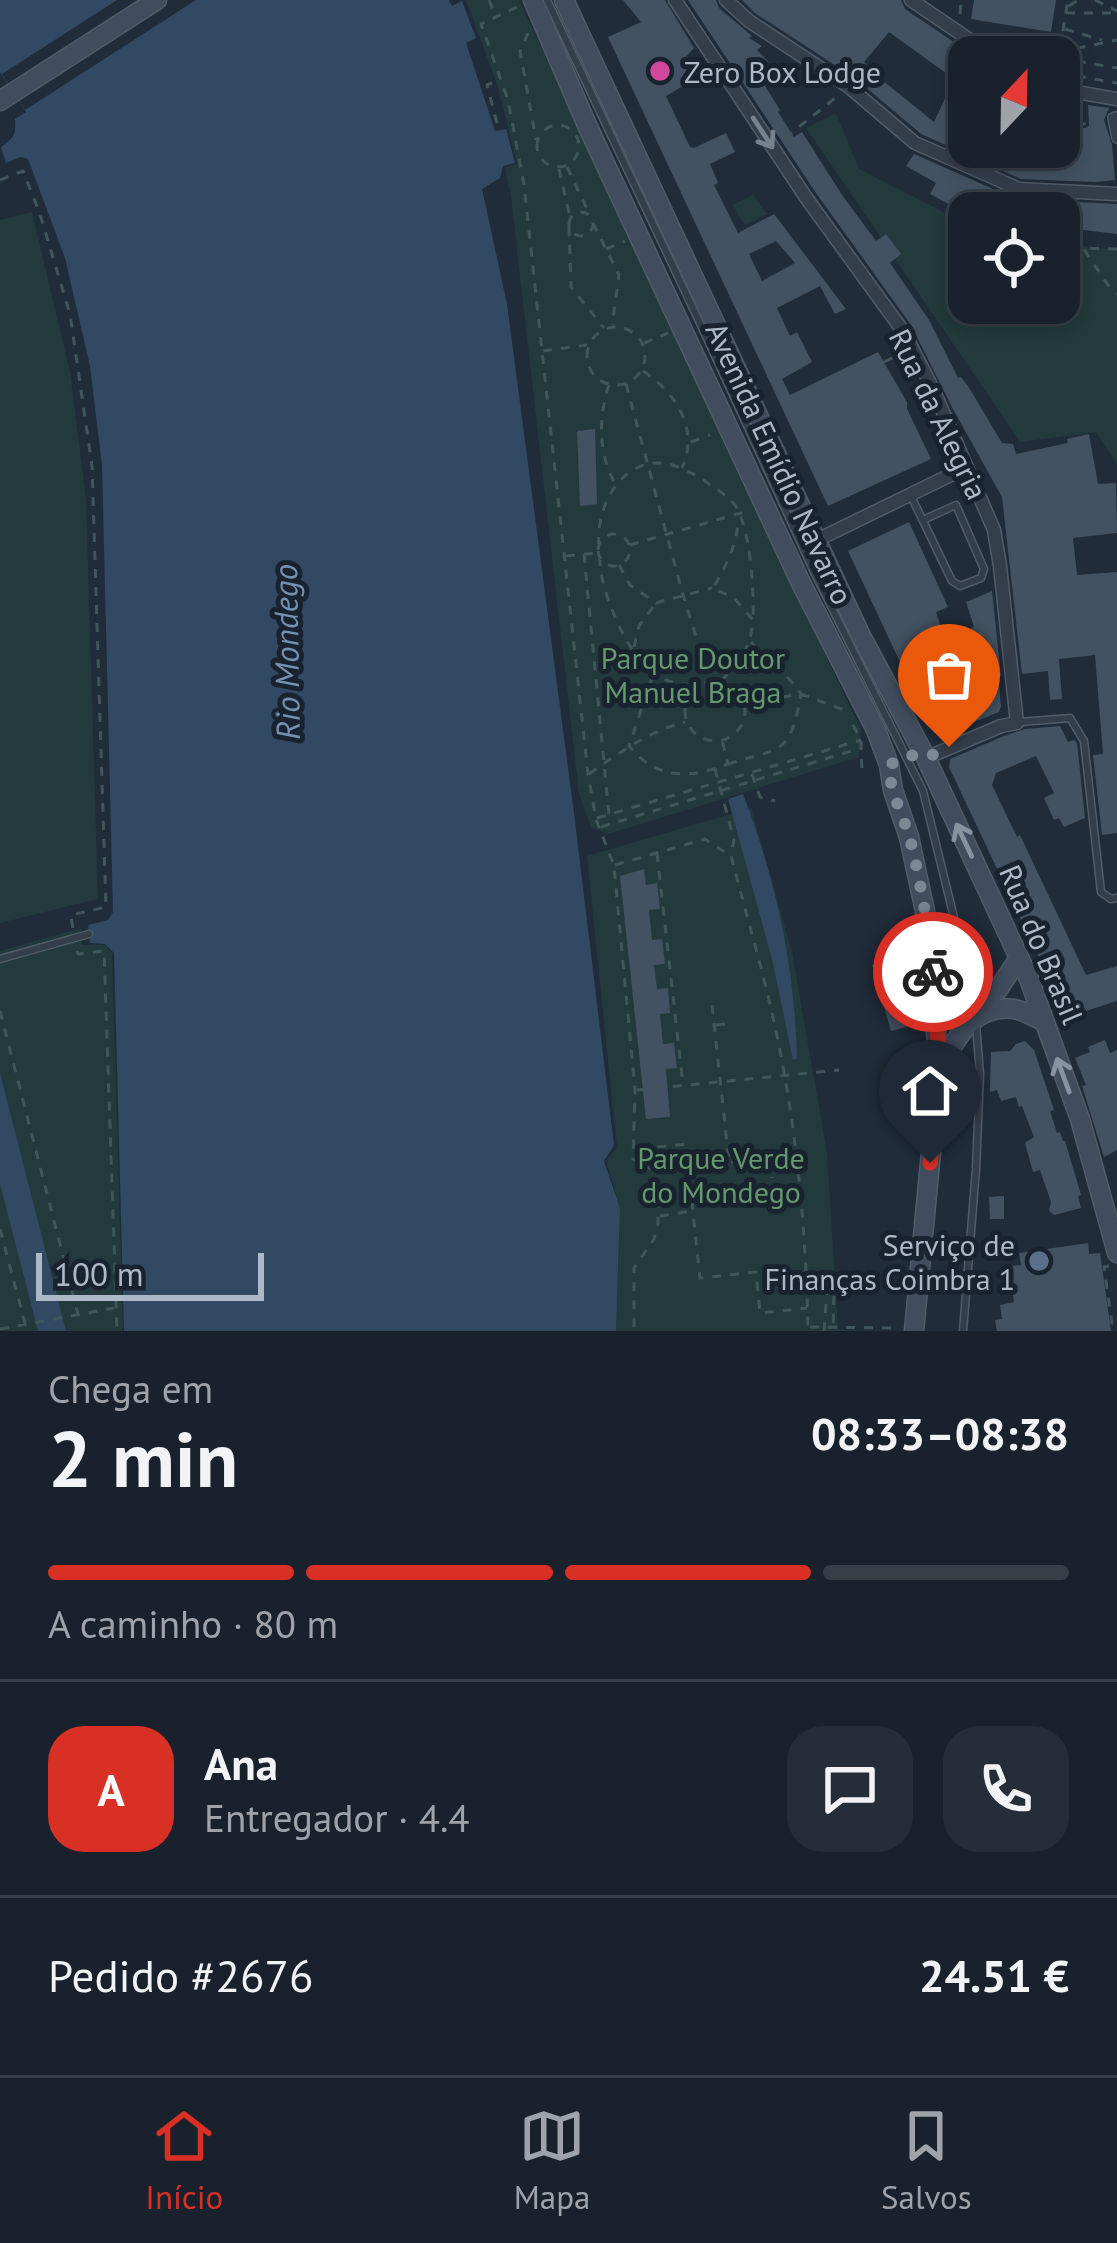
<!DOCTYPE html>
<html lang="pt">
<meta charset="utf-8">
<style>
:root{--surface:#18212c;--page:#252e38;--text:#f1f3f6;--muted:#9fa3a9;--line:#363e48;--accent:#d93025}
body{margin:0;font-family:"PT Sans",sans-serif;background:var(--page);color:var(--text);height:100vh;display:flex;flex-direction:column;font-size:45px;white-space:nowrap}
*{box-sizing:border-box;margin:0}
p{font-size:39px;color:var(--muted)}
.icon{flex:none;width:66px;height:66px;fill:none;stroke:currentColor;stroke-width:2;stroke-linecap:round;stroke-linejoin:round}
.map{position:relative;height:1331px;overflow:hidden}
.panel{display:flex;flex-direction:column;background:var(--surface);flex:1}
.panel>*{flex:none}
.needle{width:78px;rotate:22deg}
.buttons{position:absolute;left:948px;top:36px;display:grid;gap:24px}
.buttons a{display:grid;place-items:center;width:132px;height:132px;border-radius:24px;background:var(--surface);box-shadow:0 6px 18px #0003,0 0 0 3px var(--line);font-size:60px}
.scale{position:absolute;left:36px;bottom:30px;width:228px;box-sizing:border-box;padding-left:12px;border:6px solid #aeb9c7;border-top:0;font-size:33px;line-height:42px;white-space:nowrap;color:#aeb9c7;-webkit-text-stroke:9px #19232f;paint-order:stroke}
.pin{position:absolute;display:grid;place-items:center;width:102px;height:102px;color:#fff;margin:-123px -51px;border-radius:50% 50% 50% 0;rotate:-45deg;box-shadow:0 0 12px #0007}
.pin .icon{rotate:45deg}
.courier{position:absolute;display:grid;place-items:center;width:120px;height:120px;margin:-60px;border:9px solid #d93025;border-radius:50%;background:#fff;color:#222;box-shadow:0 3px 15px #0007}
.summary em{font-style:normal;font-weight:700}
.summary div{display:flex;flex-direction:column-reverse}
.summary{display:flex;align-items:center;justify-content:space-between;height:204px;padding:0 48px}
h1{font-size:78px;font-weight:700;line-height:90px}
.bar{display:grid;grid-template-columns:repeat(4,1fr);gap:18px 12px;align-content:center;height:144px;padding:0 48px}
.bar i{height:15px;border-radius:9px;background:var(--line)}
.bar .on{background:var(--accent)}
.bar p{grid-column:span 4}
.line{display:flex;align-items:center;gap:30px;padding:0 48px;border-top:3px solid var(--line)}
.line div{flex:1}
.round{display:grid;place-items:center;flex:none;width:126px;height:126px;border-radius:36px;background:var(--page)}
.tabs{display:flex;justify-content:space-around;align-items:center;height:168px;border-top:3px solid var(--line);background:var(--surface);font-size:33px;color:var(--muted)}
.tabs a{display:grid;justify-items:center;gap:6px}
.tabs .on{color:var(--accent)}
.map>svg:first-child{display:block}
</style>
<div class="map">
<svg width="1117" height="1331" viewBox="0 0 1117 1331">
<rect width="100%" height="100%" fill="#202c3a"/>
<!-- green -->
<path fill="#223a3b" d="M466 0H519L861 730 859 757 608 834 591 827 579 794 511 197 505 167 517 164 498 87Z
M836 113 859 169 969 225V303H1059V243L1117 250V465L1096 432 1020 442 806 128Z
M753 195 767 214 745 225 732 205Z
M32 212 70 372 86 499 98 899 0 923V220Z
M751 808 792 952 827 1153 838 1329 858 1331H616L620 1208 606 1161 617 1148 587 856Z
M81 928 82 945H105L112 953 123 1331H0V951Z"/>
<!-- water -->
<path fill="#324963" d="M0 0H449L452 6 462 1 476 38 466 43 495 131 506 129 515 163 503 166 500 178 482 189 507 304 575 821 614 1145 604 1161 620 1208 616 1331H124L114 953 105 944 90 943 88 925 108 920 113 912 102 465 90 366 65 258 28 159 21 157 6 163 1 147C14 138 16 135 15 119L26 112 0 72Z
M743 794C776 880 795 967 797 1059L793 1060 772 959 728 799Z
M0 1073 66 1331H38L0 1184Z"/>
<!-- pier -->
<path fill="#202c3a" d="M117 0H196L25 110 2 74Z"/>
<!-- building -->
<path fill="#435262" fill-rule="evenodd" d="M623 0H665L694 48 686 57 700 76 666 96 690 147 694 148 726 133 735 152 710 164 718 183 714 185 738 233 774 214 846 309 835 314 820 286 777 308 790 336 797 332 812 362 782 379 790 395 878 352 907 402V409L931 459 828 506 608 37 641 22ZM776 241 795 263 762 281 749 254Z
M688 0H716L719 8 752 36 749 38 762 46 757 50 768 61 764 64 774 80 765 86 780 110 778 112 794 137 802 132 842 195 876 241 886 234 901 254 890 263 929 320 958 378 961 377 968 386 1002 443 1013 444 1016 454 1068 443 1067 439 1089 434 1098 484 1116 483 1117 533 1073 538 1077 575 1117 572V833L1102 835 1093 755 1103 754 1095 655 1059 659 1062 699 1050 700 1048 671 1022 674 1002 497 953 409 911 325 816 193Z
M742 0H901L905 9 976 57H969V147L1020 167 1022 153H1033L1034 147H1060L1061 127 1085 128 1089 126 1088 105 1109 108 1104 120 1112 145 1115 180 1095 182 1021 179 921 134 856 79 755 13ZM889 32 954 79 934 122 866 67 868 65 864 62Z
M974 0H1056L1051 32 971 19Z
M914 154 1016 199 1117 204V234L1059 227V213L955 211 956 208 930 194 936 183 906 166Z
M595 429 597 504 580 506 577 431Z
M909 522 948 607 936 612 948 648 931 655 953 705 974 698 969 629 974 627 966 602 992 591 1001 676H998L1001 706 999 712 942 735 940 729 934 733 930 726 848 551Z
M1060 726 1068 742 1074 740 1077 743 1085 818 1064 827 1059 818 1054 820 1044 798 1054 793 1036 756 996 773 992 785 1017 837 1020 835 1086 975 1117 966V1001L1067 1017 949 767 950 759 1004 736 1025 729Z
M644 869 646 885 657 883 660 909 649 910 652 940 662 939 665 964 654 965 657 989 668 988 670 1013 660 1014 663 1044 674 1043 677 1068 666 1069 670 1117 646 1119 620 876Z
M885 961 895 998 883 1001 903 1013 913 1025 891 1031 872 965Z
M1105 1040 1110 1053 1117 1050V1150L1104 1157 1082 1086 1086 1085 1075 1058 1090 1052 1088 1047Z
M1025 1041 1034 1050 1054 1110 1050 1111 1057 1133 1060 1132 1063 1141H1065L1081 1195 1078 1196 1081 1208 1054 1215 1049 1211 1051 1202 1040 1170 1033 1172 1025 1143 1034 1137 1022 1106 1019 1107 1016 1097 1001 1101 997 1090 990 1092 991 1052 1010 1051 1016 1044Z
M1004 1196V1219H990L989 1197Z
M1088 1243 1089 1254 1100 1253 1111 1331H997L995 1320 1002 1319 1000 1305 1014 1302 1009 1266 1021 1265 1019 1253Z"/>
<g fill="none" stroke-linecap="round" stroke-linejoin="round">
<defs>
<path id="service" d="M547 0 699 321 815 574 923 791 971 987
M911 496 952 581 960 586 981 578 984 569 956 505 923 520
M1020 722 1070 718 1084 741 1101 892 1111 899 1117 898
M923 919 891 952C899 986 898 1008 932 1028
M0 959 89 934
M963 1331 976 1169 980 1074 974 1000"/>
<path id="pedestrian" d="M1115 117 1113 118 1117 138"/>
<path id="minor" d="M675 0 807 199 903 331 933 389 994 530 1000 566 1017 723 1001 726 926 758
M726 0 749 21 849 87 915 143 1019 189 1117 194
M911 0 995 57
M1059 89 1117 99
M817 540 967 467"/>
<path id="secondary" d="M533 0 587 125 800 581 876 730 889 765 893 790 909 837 926 916 939 1068 914 1331
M564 0 861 636 926 758 1029 979 1080 1119 1117 1253
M0 101 157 0
M932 964 974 997 997 991 1019 958
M940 1067C957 1037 974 1004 1014 1009 1023 1010 1034 1017 1043 1021"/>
</defs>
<!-- service casing -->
<use href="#service" stroke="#515c68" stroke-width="9"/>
<!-- pedestrian casing -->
<use href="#pedestrian" stroke="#515c68" stroke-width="12"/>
<!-- minor casing -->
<use href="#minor" stroke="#515c68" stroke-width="15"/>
<!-- secondary casing -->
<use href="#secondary" stroke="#515c68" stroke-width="21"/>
<!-- path -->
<path stroke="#405759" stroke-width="3" stroke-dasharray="9 9" stroke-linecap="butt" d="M489 0 495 15
M1095 0 1117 11
M1069 6 1078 0
M517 7 481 24 508 100 524 185 588 774 596 819 614 866 635 1090 633 1159 653 1170 658 1189V1224L654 1239 634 1268V1331
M1066 13H1117
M960 14 961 0
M1065 29 1102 40
M528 33 520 51 536 140
M993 38 1031 53
M1060 49 1068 0
M1059 52 1117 40
M1038 54 1056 57
M1030 57 1033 39 1039 40 1036 57
M1059 58 1117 68
M1059 73 1117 83
M1059 121 1086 124V119L1059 107 1060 104
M497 123 487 85 499 80
M537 146a21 21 0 1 1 42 0a21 21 0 1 1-42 0Z
M785 138 839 95
M987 148 992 150 994 147
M1055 157 1056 147
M978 158 983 147
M567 167 589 213
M559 169 570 217
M0 180 23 171 39 211 70 314 92 466 106 907 71 915 73 930
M569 224a12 12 0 1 1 24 0a12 12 0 1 1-24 0Z
M593 223 619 275 612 325
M569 227 571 287 604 328
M606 249 625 241
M1117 249 1083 248 1108 285 1117 294
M587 356a29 29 0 1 1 58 0a29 29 0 1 1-58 0Z
M644 343 668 333
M543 351 587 345
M884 362 899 355
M643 371C675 392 700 429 682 468
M626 384 683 595 710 681
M609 385C598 417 598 455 616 485
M691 442 710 435
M598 550a16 16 0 1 1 32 0a16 16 0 1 1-32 0Z
M630 545 751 510
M599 546C596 514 613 472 648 464 669 459 692 472 709 484 718 490 732 499 737 508 751 535 754 590 753 620
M584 554 609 815
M566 556 597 553
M600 557C598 588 630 662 658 677 670 683 683 684 697 685
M619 565 630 585 656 603 712 588
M634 647 639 626 656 603
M653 675 629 746C657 780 689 779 728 764L722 740
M685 711a30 30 0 1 1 60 0a30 30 0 1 1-60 0Z
M721 681C740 662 751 648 753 620L734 598 713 588C726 566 736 547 738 522
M747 703 801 694 847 711
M853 725 861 740 862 774
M728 764C782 747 790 756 801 694L793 683 751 642
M715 769 734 840 731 856C745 910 761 963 773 1018 796 1119 806 1227 808 1331
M589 774C619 753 649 731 685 722
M752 774 760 797 775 801
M597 818 861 740
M601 827 861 748
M657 853 683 1085
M615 865 705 839 729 855
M77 951 78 954 104 951 117 1331
M712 1005 729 1162 688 1166 700 1278 756 1272 760 1313 807 1308
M0 1011 78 1314
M716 1025 734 1023
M637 1090 839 1070
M770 1159 772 1178
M647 1162 658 1147 686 1144 688 1164
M731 1162 793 1155
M660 1216 692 1211
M0 1229 27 1331
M1109 1266 1104 1267 1113 1331
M810 1327 896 1328
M0 1329 114 1308"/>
<!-- service -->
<use href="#service" stroke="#343e4b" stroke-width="6"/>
<!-- pedestrian -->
<use href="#pedestrian" stroke="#343e4b" stroke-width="9"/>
<!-- minor -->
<use href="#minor" stroke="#343e4b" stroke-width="12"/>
<!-- secondary -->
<use href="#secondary" stroke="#414d5e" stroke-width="18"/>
<!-- path-bridge -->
<path stroke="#405759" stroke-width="3" stroke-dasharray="9 9" stroke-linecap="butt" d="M824 1331 827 1290H834L833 1331"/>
</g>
<!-- one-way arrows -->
<defs><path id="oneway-shaft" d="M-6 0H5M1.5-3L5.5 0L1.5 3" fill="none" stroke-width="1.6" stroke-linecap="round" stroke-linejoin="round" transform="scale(3)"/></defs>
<use stroke="#77828f" href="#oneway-shaft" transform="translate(763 133) rotate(57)"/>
<g stroke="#8893a2">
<use href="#oneway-shaft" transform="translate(964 840) rotate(-115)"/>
<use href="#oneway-shaft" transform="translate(1063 1075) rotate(-110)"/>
</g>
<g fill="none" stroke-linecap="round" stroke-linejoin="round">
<!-- done -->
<path stroke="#7c8896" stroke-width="12" stroke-dasharray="0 21.6" d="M933 972C928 928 921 882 910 839 903 814 889 791 889 765 903 758 910 752 926 758L949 747"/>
<!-- route -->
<path stroke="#d93025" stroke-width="15" d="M930 1163 940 1068 933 972"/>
</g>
<!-- markers -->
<circle fill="#d1479c" stroke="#19232f" stroke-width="4.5" cx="660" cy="71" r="12"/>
<circle fill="#5c6f8a" stroke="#19232f" stroke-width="4.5" cx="1039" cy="1261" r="12"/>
<g text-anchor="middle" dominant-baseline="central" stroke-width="10" stroke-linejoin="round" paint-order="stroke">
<!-- poi labels -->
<g font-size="30" fill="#aeb9c7" stroke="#19232f" text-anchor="start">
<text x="684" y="71">Zero Box Lodge</text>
<text x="1015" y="1244" text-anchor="end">Serviço de<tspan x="1015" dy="34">Finanças Coimbra 1</tspan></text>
</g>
<!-- street labels -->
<g font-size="30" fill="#aeb9c7" stroke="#19232f">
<text transform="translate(939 414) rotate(64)">Rua da Alegria</text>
<text transform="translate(780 463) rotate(65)">Avenida Emídio Navarro</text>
<text transform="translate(1042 944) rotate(67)">Rua do Brasil</text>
</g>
<!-- park labels -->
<g font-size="30" fill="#64996e" stroke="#19232f">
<text x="693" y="657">Parque Doutor<tspan x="693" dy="34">Manuel Braga</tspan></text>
<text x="721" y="1157">Parque Verde<tspan x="721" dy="34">do Mondego</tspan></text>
</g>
<!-- water labels -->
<g font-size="33" font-style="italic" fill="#7491b1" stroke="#19232f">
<text transform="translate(286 652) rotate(-91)">Rio Mondego</text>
</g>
</g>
</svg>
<div class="buttons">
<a><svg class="needle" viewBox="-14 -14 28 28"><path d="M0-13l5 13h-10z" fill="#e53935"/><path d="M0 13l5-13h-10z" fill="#9fa3a9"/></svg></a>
<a><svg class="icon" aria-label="locate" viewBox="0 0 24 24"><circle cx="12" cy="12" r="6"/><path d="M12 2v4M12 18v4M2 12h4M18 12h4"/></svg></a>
</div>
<div class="scale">100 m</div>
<div class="pin" style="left:949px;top:747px;background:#ea580c"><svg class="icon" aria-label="bag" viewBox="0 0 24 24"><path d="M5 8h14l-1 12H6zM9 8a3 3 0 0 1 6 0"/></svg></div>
<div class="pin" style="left:930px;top:1163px;background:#1f2937"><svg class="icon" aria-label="home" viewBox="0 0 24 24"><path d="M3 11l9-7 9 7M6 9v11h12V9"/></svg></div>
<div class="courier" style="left:933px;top:972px"><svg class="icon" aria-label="bike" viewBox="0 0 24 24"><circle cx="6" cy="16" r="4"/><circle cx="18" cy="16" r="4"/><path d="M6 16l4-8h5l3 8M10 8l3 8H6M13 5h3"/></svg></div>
</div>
<section class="panel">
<div class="summary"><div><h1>2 min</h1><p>Chega em</p></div><em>08:33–08:38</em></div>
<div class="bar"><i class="on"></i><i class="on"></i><i class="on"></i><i></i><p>A caminho · 80 m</p></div>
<div class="line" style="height:216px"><b class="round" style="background:var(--accent);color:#fff">A</b><div><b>Ana</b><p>Entregador · 4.4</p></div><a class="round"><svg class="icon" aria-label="chat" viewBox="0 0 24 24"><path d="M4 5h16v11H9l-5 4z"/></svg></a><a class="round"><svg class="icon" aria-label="phone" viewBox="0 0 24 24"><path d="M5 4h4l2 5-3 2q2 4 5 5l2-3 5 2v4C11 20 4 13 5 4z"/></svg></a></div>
<div class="line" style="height:156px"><div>Pedido #2676</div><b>24.51 €</b></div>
</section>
<nav class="tabs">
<a class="on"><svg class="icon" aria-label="home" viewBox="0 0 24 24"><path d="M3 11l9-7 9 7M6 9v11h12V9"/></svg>Início</a>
<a><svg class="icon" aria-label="map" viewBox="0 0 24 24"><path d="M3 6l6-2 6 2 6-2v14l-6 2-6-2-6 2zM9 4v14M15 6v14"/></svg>Mapa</a>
<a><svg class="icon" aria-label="saved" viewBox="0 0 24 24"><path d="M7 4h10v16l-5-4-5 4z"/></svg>Salvos</a>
</nav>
